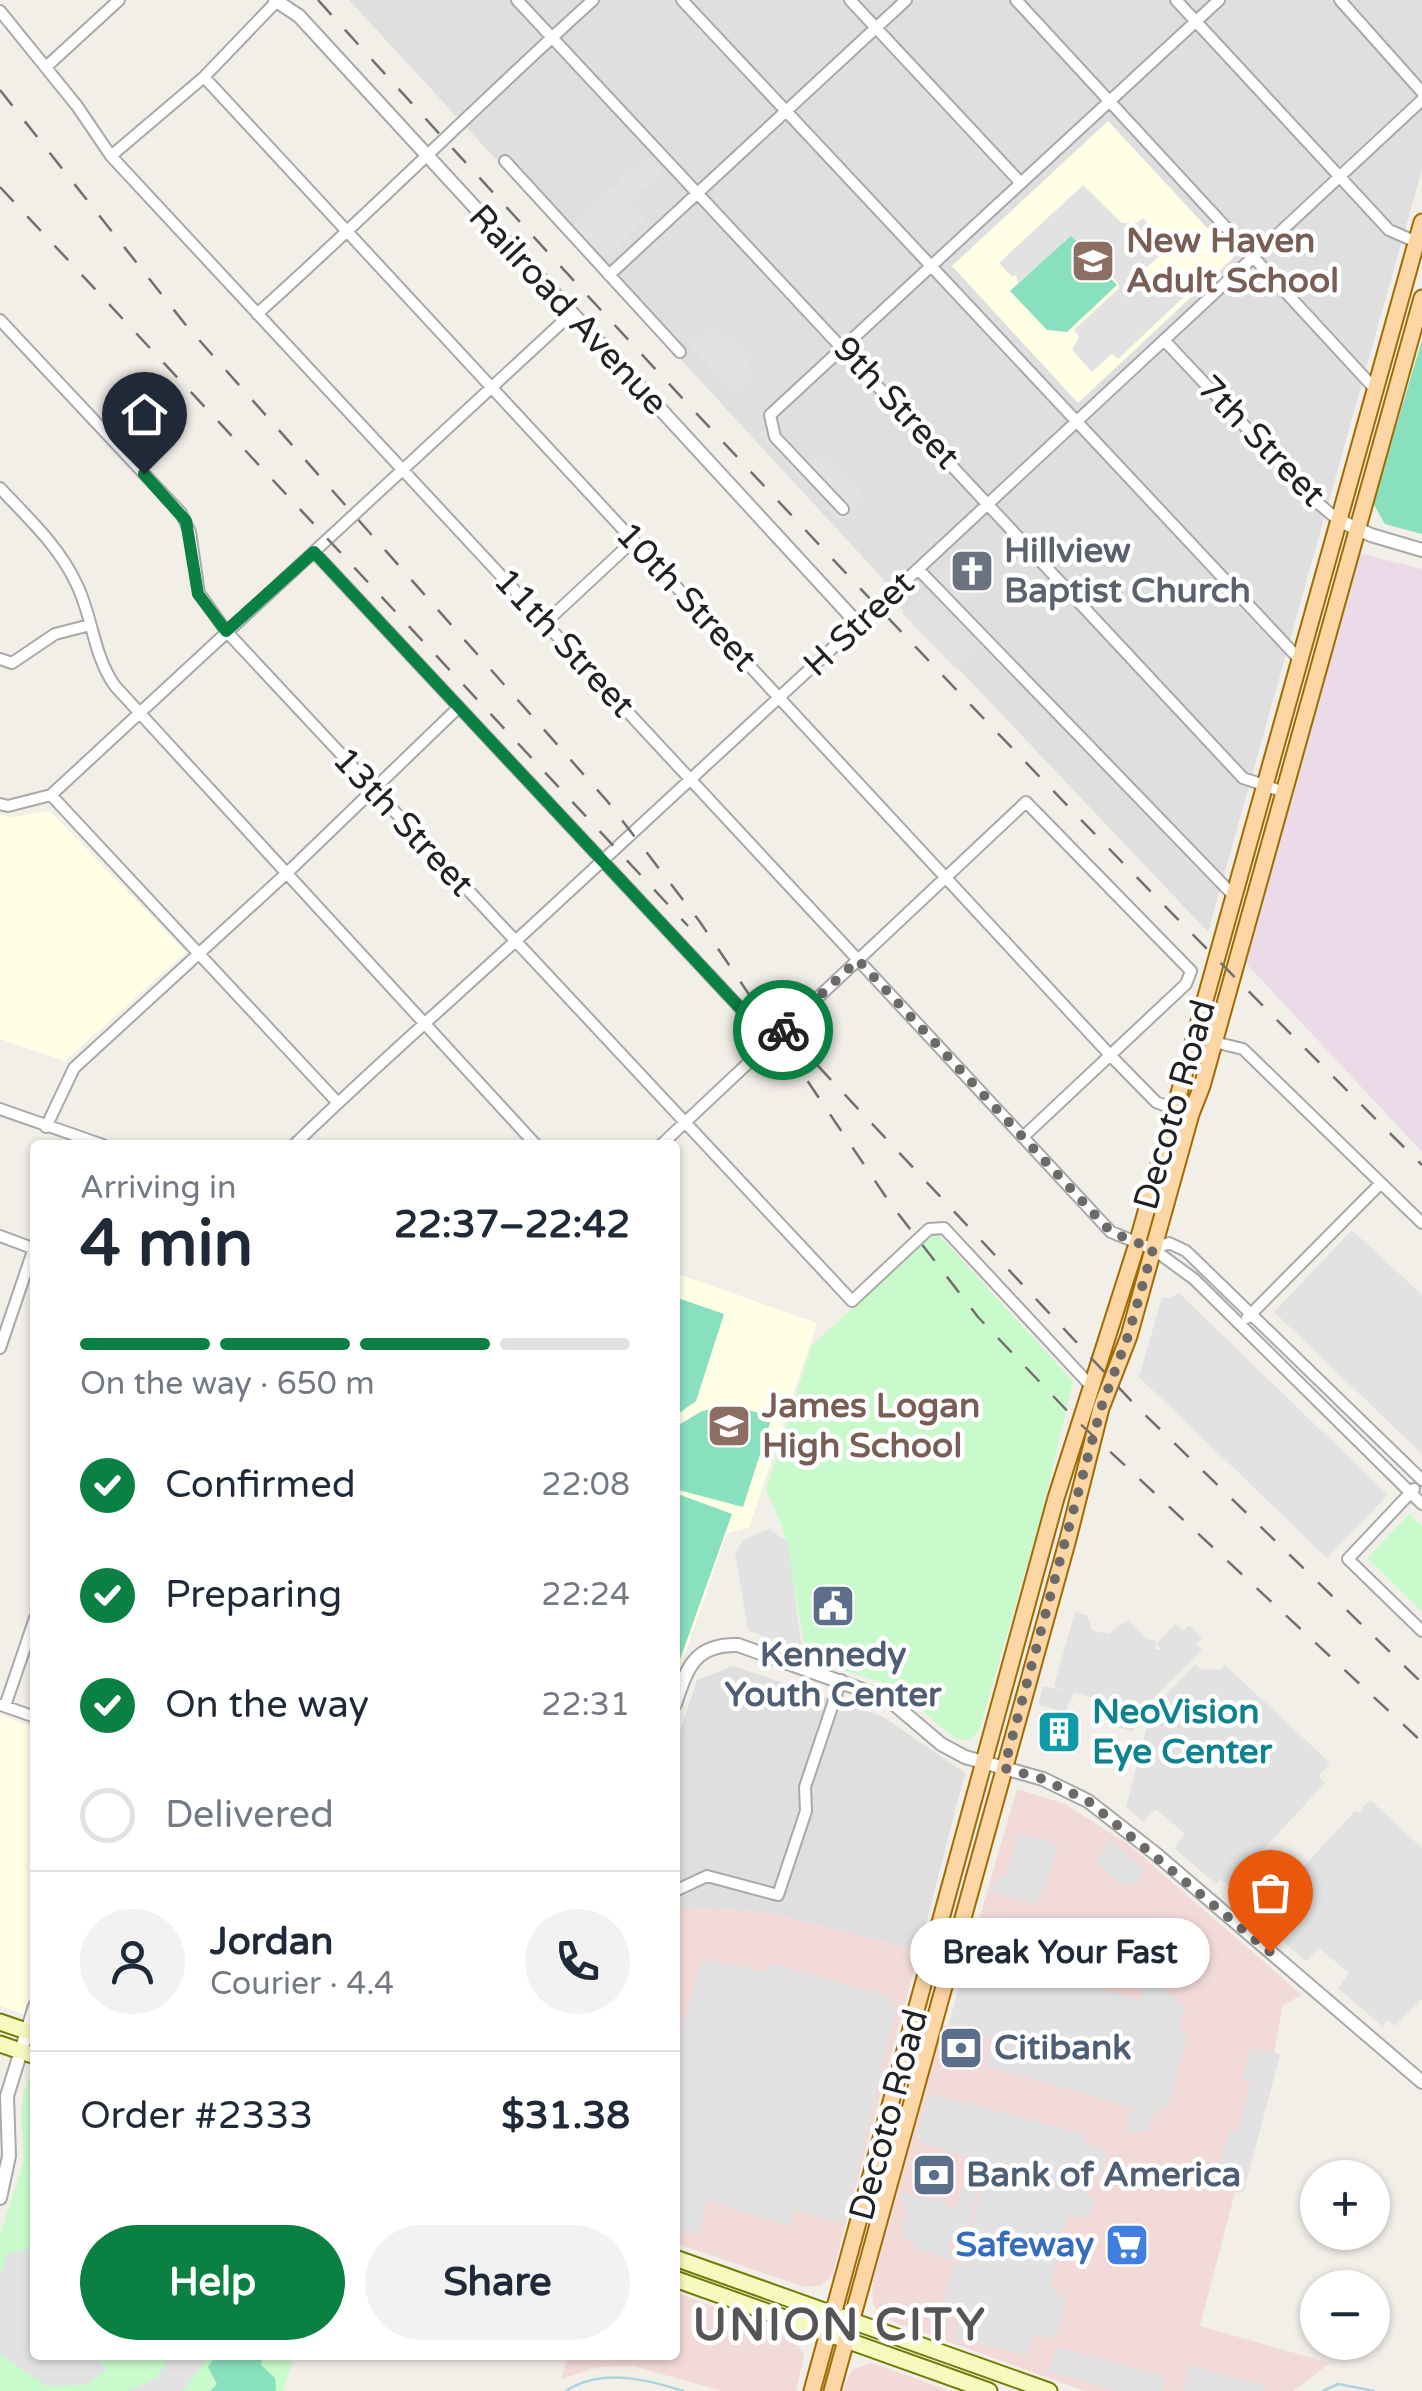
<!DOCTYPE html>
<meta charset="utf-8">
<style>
:root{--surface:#fff;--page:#f2f2f3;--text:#1f2937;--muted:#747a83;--line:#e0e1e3;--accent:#0b8043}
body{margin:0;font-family:"Varela Round",sans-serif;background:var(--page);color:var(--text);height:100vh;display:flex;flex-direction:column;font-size:38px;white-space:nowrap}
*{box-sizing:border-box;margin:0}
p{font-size:32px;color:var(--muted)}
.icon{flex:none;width:55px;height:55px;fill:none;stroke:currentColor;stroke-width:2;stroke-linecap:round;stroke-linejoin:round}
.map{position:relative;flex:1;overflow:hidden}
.sheet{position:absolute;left:30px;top:1140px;width:650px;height:1220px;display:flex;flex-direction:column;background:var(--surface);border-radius:10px;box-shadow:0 2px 8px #0004}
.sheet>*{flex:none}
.fabs{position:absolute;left:1300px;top:2160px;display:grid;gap:20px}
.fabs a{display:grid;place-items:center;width:90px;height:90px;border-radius:50%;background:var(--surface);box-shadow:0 2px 8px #0004;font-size:50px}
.pin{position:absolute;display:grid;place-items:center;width:85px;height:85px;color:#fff;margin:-102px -42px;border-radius:50% 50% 50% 0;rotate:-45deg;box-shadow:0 0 10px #0007}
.pin .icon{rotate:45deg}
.courier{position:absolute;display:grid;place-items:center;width:100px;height:100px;margin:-50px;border:8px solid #0b8043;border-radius:50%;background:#fff;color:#222;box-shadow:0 2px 12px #0007}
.bubble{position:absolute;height:70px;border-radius:35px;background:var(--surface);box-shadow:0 2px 8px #0004;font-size:32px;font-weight:700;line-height:70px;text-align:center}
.overview em{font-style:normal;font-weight:700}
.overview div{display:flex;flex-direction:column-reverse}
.overview{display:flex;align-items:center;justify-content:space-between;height:170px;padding:0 50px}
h1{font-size:65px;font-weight:700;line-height:75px}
.bar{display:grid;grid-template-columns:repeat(4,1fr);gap:15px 10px;align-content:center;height:120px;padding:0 50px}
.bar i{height:12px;border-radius:8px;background:var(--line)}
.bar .on{background:var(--accent)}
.bar p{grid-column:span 4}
.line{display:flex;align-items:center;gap:25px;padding:0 50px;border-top:2px solid var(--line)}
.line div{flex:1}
.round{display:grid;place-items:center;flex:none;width:105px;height:105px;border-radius:52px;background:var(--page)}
ol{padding:0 50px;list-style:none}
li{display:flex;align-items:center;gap:30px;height:110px}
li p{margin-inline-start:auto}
li .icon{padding:10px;border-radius:50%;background:var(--accent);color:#fff;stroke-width:4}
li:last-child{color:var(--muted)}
li i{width:55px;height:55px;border:5px solid var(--line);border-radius:50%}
.action{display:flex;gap:20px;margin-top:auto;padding:20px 50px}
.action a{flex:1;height:115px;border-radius:60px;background:var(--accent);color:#fff;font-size:40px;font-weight:700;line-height:115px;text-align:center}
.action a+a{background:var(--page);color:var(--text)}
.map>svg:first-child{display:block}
</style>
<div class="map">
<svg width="1422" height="2391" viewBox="0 0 1422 2391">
<rect width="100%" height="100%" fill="#f2efe9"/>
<!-- residential -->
<path fill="#e0dfdf" d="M349 0H1422V169L1208 932 898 605 885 581Z
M733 1666 882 1716 965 1773 919 1951 761 1911 675 1907V1747L697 1680Z"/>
<!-- commercial -->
<path fill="#f2dad9" d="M1017 1789 1065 1804 1128 1844 1302 1995 1283 2005 1274 2052 1280 2055 1243 2193 1235 2192 1200 2326 1330 2363 1293 2391H1085L897 2323 879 2314 873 2303 872 2285 943 2025 948 2026Z
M675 1907 761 1911 919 1951 832 2275 821 2286H802L675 2243Z
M675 2292 793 2337 804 2355 796 2391H722L633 2366 599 2367 561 2379 568 2355H675Z
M872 2363 950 2391H842L852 2370Z"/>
<!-- industrial -->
<path fill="#ebdbe8" d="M1355 552 1422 569V1152L1242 959Z"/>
<!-- education -->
<path fill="#ffffe5" d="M1108 121 1234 257 1078 403 952 266Z
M50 811 186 952 65 1061 0 1039V815L13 817Z
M675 1273 817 1323 749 1528 727 1533 675 1683Z
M0 1715 35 1728V2018L0 2006Z"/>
<!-- park -->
<path fill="#c8facc" d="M936 1232 1073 1381 1042 1514 979 1731 969 1740 956 1739 892 1686 807 1658 783 1528 766 1489 812 1345Z
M1409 1514 1422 1526V1611L1367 1558Z
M31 2074 35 2076V2355H295L283 2391H0V2235L24 2160 21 2117 23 2095Z"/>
<!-- pitch -->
<path fill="#88e0be" d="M1071 235 1117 285 1067 332 1047 330 1010 291Z
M1422 340V534L1385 524 1373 503Z
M675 1297 724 1314 696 1401 675 1416Z
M732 1405 762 1414 770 1423 743 1507 675 1489V1427L702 1411Z
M675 1493 732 1514 678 1665 675 1664Z
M216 2355H262L261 2365 275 2378 276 2391H210L217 2384 208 2367Z"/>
<!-- parking -->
<path fill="#e2e2e2" d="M646 156 662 172 629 201 646 219 605 258 573 225Z
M1083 185 1122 223H1137L1143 218 1164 239 1158 246 1163 253 1138 275 1154 294 1177 274 1191 282 1184 288 1185 296 1118 359 1112 354 1092 372 1072 350 1079 337 1074 330 1119 288 1118 283 1071 236 1018 283 1016 275 1012 277 999 263Z
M711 324 726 340 733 335 754 358 745 366 755 377 735 395 688 344Z
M762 430 775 433 806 466 823 451 867 498 841 522 758 433Z
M957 554 986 585 964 605 935 575Z
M924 592 977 647 955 668 902 613Z
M1352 1230 1422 1295V1454L1274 1312Z
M1179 1293 1388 1495 1327 1558 1139 1377 1162 1297 1169 1298Z
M769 1529 788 1542 802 1651 748 1630 735 1554 743 1540Z
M1075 1612 1087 1615 1092 1630 1108 1634 1128 1620 1147 1639 1156 1641 1155 1649 1162 1650 1156 1644 1175 1624 1183 1631 1189 1625 1202 1638 1196 1644 1202 1650 1149 1703 1143 1726 1135 1724 1133 1732 1106 1724 1110 1704 1091 1697 1074 1693 1065 1712 1038 1705 1043 1686 1062 1690 1054 1686Z
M1195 1664 1201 1669 1220 1670 1225 1665 1330 1763 1319 1776 1325 1783 1229 1886 1221 1879 1216 1884 1174 1848 1185 1834 1156 1809 1143 1822 1126 1807 1151 1711Z
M1370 1800 1422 1848V1999L1395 2026 1388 2020 1382 2026 1338 1988 1349 1973 1319 1948 1306 1961 1258 1920 1264 1914 1262 1912 1355 1811 1359 1812Z
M1019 1833 1059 1844 1046 1885 1035 1904 989 1891 991 1885 1006 1874Z
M1109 1839 1145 1870 1135 1886 1130 1883 1126 1888 1097 1863Z
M978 1936 1068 1961 1064 1980 1140 2000 1145 1982 1160 1986 1187 2009 1182 2014 1181 2032 1188 2035 1167 2109 1160 2108 1149 2122V2131L1129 2133 1126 2114 1141 2110 986 2066 993 2039 948 2027 968 1959 975 1960Z
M702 1959 767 1972 770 1963 891 1997 889 2005 896 2007 845 2224 794 2210 790 2226 708 2201 698 2235 675 2228V2056Z
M1251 2048 1280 2055 1243 2193 1214 2183 1229 2130 1238 2132 1251 2082 1242 2079Z
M935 2095 1083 2134 1086 2143 1108 2153 1101 2176 1094 2175 1088 2195 1095 2198 1091 2215 1083 2217 1069 2214 1050 2285 1060 2296 1066 2295 1067 2298 1056 2338 1035 2335 1027 2349 1028 2356 955 2338 959 2315 941 2309 954 2263 961 2265 974 2246 967 2242 983 2185 990 2186 997 2159 993 2156 994 2163 990 2164 921 2143 916 2137 926 2098Z
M979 2182 967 2236 960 2242 951 2240 948 2248 956 2261 915 2249 913 2241 902 2238V2223L910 2219 899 2192 951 2204 955 2214 963 2186Z
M31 2248 35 2249V2355H90L107 2369 85 2385 46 2386 0 2354V2272L8 2254Z
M1057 2347 1157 2374 1167 2377 1165 2383 1162 2391H1116L1048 2372Z
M171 2355H209L183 2391H128L157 2378Z
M1190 2365 1265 2386 1263 2391H1183Z"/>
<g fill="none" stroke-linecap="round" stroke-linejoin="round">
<!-- stream -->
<path stroke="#aad3df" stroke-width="2.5" d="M566 2391C601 2368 646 2379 683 2391
M1323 2391 1338 2384 1374 2391"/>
<defs>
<path id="minor" d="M517 0 1243 778 1284 792
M682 0 1300 660
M850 0 1020 182
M1016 0 1375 389
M1176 0 1389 230 1421 244
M1340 0 1422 92
M0 11 77 106 111 156 1111 1232 1153 1249 1194 1279 1422 1504
M46 67 119 0
M204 77 1110 1055 1156 1102 1174 1109
M111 156 204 77 276 2
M505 161 680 352
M609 275 906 0
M257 314C371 212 479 103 593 0
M0 320 181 513 190 532 199 593 226 631 852 1301 929 1229 944 1228 1091 1386
M1164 340 1312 498 1338 520
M0 488C28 518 60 547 77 585 93 618 93 655 115 686L536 1145
M843 509 775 437 770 415 1219 0
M314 552 771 1041
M918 569 1234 896
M546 622 633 541
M0 659 12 663 55 634 90 625
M51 795 338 1103
M0 804 8 806 51 795 571 314
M1214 1042 1243 1049 1422 1223
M0 1109 103 1145
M46 1127 74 1068 288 872 459 707
M294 1145C372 1069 454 998 534 924 662 806 790 687 918 569L1422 100
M661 1145 1026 802 1191 971 1186 984 1023 1137
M0 1236 35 1249
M1153 1249 1169 1243 1186 1251 1422 1480
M1247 1318 1381 1183
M0 1348 34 1248
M1414 1489 1348 1559 1422 1631
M1 1705 35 1717
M5 1706 35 1618
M675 1891 707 1876 778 1895 806 1811 805 1787 841 1680"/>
<path id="tertiary" d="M275 0 299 16 858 624
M1338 520 1371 535 1422 550
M675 1704C687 1668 694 1644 738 1645L888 1699 941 1744 965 1757 1043 1779 1088 1801 1156 1854 1422 2082
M0 2198 9 2156 7 2096 35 2006"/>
<path id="secondary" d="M0 2022 35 2034
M0 2044 35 2056
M675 2258 1049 2391
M675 2279 989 2391"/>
<path id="primary" d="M812 2391 1056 1498 1137 1244 1422 222
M832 2391 1068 1539 1101 1408 1129 1336 1191 1114 1202 1086 1422 298"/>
</defs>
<!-- minor casing -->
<use href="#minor" stroke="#a9a9a9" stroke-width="14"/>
<!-- tertiary casing -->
<use href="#tertiary" stroke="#a9a9a9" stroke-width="16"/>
<!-- secondary casing -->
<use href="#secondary" stroke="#707d05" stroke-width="19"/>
<!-- primary casing -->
<use href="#primary" stroke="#a06b00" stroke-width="19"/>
<!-- minor -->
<use href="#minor" stroke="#fff" stroke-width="10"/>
<!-- tertiary -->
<use href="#tertiary" stroke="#fff" stroke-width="12"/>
<!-- secondary -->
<use href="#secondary" stroke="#f7fabf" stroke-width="15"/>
<!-- primary -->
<use href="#primary" stroke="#fcd6a4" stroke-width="15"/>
<!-- rail -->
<path stroke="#707070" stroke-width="2.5" stroke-dasharray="20 20" stroke-linecap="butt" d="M318 0C677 397 1042 789 1422 1165
M0 90 185 324 608 802 700 922 890 1203 978 1317 1074 1418 1422 1742
M0 187 688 926
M790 1036 1137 1407 1422 1683"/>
</g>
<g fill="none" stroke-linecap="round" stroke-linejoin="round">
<!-- done -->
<path stroke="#6b6a68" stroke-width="10" stroke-dasharray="0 18" d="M783 1030 858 960 1111 1232 1153 1249 1128 1336 1101 1408 1004 1768 1043 1779 1088 1801 1270 1952"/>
<!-- route -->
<path stroke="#0b8043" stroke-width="12" d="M144 474 186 521 198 594 226 631 314 552 771 1041 783 1030"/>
</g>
<!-- icons -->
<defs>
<symbol id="school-square" viewBox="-11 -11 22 22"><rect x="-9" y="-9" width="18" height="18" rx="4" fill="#8d6e63" stroke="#fff"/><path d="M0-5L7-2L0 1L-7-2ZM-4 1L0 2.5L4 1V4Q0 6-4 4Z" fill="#fff"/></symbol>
<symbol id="church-square" viewBox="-11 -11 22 22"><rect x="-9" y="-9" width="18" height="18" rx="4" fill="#6b7280" stroke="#fff"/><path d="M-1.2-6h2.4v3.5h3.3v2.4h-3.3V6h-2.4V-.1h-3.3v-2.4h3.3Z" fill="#fff"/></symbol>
<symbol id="civic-square" viewBox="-11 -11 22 22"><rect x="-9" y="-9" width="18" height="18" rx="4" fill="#5c6f8a" stroke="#fff"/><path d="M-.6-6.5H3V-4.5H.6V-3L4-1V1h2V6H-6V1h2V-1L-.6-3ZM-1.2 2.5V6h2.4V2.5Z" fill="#fff"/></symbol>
<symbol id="building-square" viewBox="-11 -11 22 22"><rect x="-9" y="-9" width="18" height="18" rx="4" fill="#0f9aa8" stroke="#fff"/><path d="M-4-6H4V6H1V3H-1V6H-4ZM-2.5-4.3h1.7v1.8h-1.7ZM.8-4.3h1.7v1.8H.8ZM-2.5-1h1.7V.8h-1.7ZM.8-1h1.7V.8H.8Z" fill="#fff"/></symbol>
<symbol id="bank-square" viewBox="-11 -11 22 22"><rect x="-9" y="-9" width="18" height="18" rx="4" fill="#5c6f8a" stroke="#fff"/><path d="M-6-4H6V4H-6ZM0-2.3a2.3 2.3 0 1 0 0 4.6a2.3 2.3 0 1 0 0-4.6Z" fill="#fff"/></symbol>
<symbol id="supermarket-square" viewBox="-11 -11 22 22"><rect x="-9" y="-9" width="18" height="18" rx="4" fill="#3f7fe0" stroke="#fff"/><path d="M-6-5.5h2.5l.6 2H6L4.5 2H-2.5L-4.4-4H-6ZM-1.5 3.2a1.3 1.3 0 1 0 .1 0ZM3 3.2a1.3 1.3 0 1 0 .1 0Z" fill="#fff"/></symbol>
</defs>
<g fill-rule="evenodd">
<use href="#school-square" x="1068" y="236" width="50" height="50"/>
<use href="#church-square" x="947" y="546" width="50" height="50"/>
<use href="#school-square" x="704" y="1401" width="50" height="50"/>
<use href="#civic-square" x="808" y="1581" width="50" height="50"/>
<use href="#building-square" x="1034" y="1707" width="50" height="50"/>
<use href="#bank-square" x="936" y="2023" width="50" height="50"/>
<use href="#bank-square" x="909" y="2150" width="50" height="50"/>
<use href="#supermarket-square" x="1102" y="2220" width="50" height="50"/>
</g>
<g text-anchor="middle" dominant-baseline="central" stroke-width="9" stroke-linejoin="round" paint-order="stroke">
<!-- education labels -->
<g font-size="35" font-weight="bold" fill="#785e54" stroke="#fff" text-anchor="start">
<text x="1126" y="241">New Haven<tspan x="1126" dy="40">Adult School</tspan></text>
<text x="762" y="1406">James Logan<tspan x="762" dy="40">High School</tspan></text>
</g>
<!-- street labels -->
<g font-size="35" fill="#222" stroke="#fff">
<text transform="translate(568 310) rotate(47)">Railroad Avenue</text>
<text transform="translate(896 403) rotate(47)">9th Street</text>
<text transform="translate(1261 441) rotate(46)">7th Street</text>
<text transform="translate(686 597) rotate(47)">10th Street</text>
<text transform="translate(859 624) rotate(-43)">H Street</text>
<text transform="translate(564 643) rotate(47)">11th Street</text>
<text transform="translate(403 822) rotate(47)">13th Street</text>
<text transform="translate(1175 1105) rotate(-74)">Decoto Road</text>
<text transform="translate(889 2115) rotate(-75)">Decoto Road</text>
</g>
<!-- worship labels -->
<g font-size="35" font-weight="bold" fill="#5b616d" stroke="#fff" text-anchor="start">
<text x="1004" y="551">Hillview<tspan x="1004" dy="40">Baptist Church</tspan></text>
</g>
<!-- service labels -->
<g font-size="35" font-weight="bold" fill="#4e5e75" stroke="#fff" text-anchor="start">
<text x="833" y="1655" text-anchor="middle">Kennedy<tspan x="833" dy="40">Youth Center</tspan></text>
<text x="994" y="2048">Citibank</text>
<text x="966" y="2175">Bank of America</text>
</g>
<!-- culture labels -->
<g font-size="35" font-weight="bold" fill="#0d838f" stroke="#fff" text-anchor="start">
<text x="1092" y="1712">NeoVision<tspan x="1092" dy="40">Eye Center</tspan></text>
</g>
<!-- shop labels -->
<g font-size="35" font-weight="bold" fill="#366cbe" stroke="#fff" text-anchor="end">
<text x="1094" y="2245">Safeway</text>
</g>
<!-- district labels -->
<g font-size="45" font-weight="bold" letter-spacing="2.5" fill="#555" stroke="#fff">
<text x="840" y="2326">UNION CITY</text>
</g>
</g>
</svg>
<div class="fabs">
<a>+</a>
<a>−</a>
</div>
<div class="pin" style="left:1270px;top:1952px;background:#ea580c"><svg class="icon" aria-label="bag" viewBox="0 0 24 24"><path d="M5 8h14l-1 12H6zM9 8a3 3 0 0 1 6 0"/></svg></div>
<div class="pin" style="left:144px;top:474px;background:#1f2937"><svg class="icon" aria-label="home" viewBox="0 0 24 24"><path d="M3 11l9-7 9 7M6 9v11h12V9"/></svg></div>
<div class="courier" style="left:783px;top:1030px"><svg class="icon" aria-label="bike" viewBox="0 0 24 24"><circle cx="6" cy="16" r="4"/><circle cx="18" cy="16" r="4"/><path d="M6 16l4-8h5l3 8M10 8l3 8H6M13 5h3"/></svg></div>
<div class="bubble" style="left:910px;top:1918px;width:300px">Break Your Fast</div>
<section class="sheet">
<div class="overview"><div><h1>4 min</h1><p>Arriving in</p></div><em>22:37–22:42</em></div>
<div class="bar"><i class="on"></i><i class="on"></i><i class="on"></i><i></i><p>On the way · 650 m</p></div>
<ol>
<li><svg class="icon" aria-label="check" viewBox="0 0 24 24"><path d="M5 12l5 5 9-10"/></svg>Confirmed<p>22:08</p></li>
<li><svg class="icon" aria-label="check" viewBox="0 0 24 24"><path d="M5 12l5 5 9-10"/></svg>Preparing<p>22:24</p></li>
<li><svg class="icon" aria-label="check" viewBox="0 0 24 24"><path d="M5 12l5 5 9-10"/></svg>On the way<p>22:31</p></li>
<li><i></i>Delivered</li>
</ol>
<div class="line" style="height:180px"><a class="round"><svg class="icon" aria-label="person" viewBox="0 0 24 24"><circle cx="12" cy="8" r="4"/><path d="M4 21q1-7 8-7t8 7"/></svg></a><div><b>Jordan</b><p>Courier · 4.4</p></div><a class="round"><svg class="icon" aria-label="phone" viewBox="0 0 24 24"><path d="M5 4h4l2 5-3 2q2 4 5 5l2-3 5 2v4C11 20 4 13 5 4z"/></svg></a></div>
<div class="line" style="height:130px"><div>Order #2333</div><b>$31.38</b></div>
<div class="action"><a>Help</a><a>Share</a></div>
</section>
</div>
